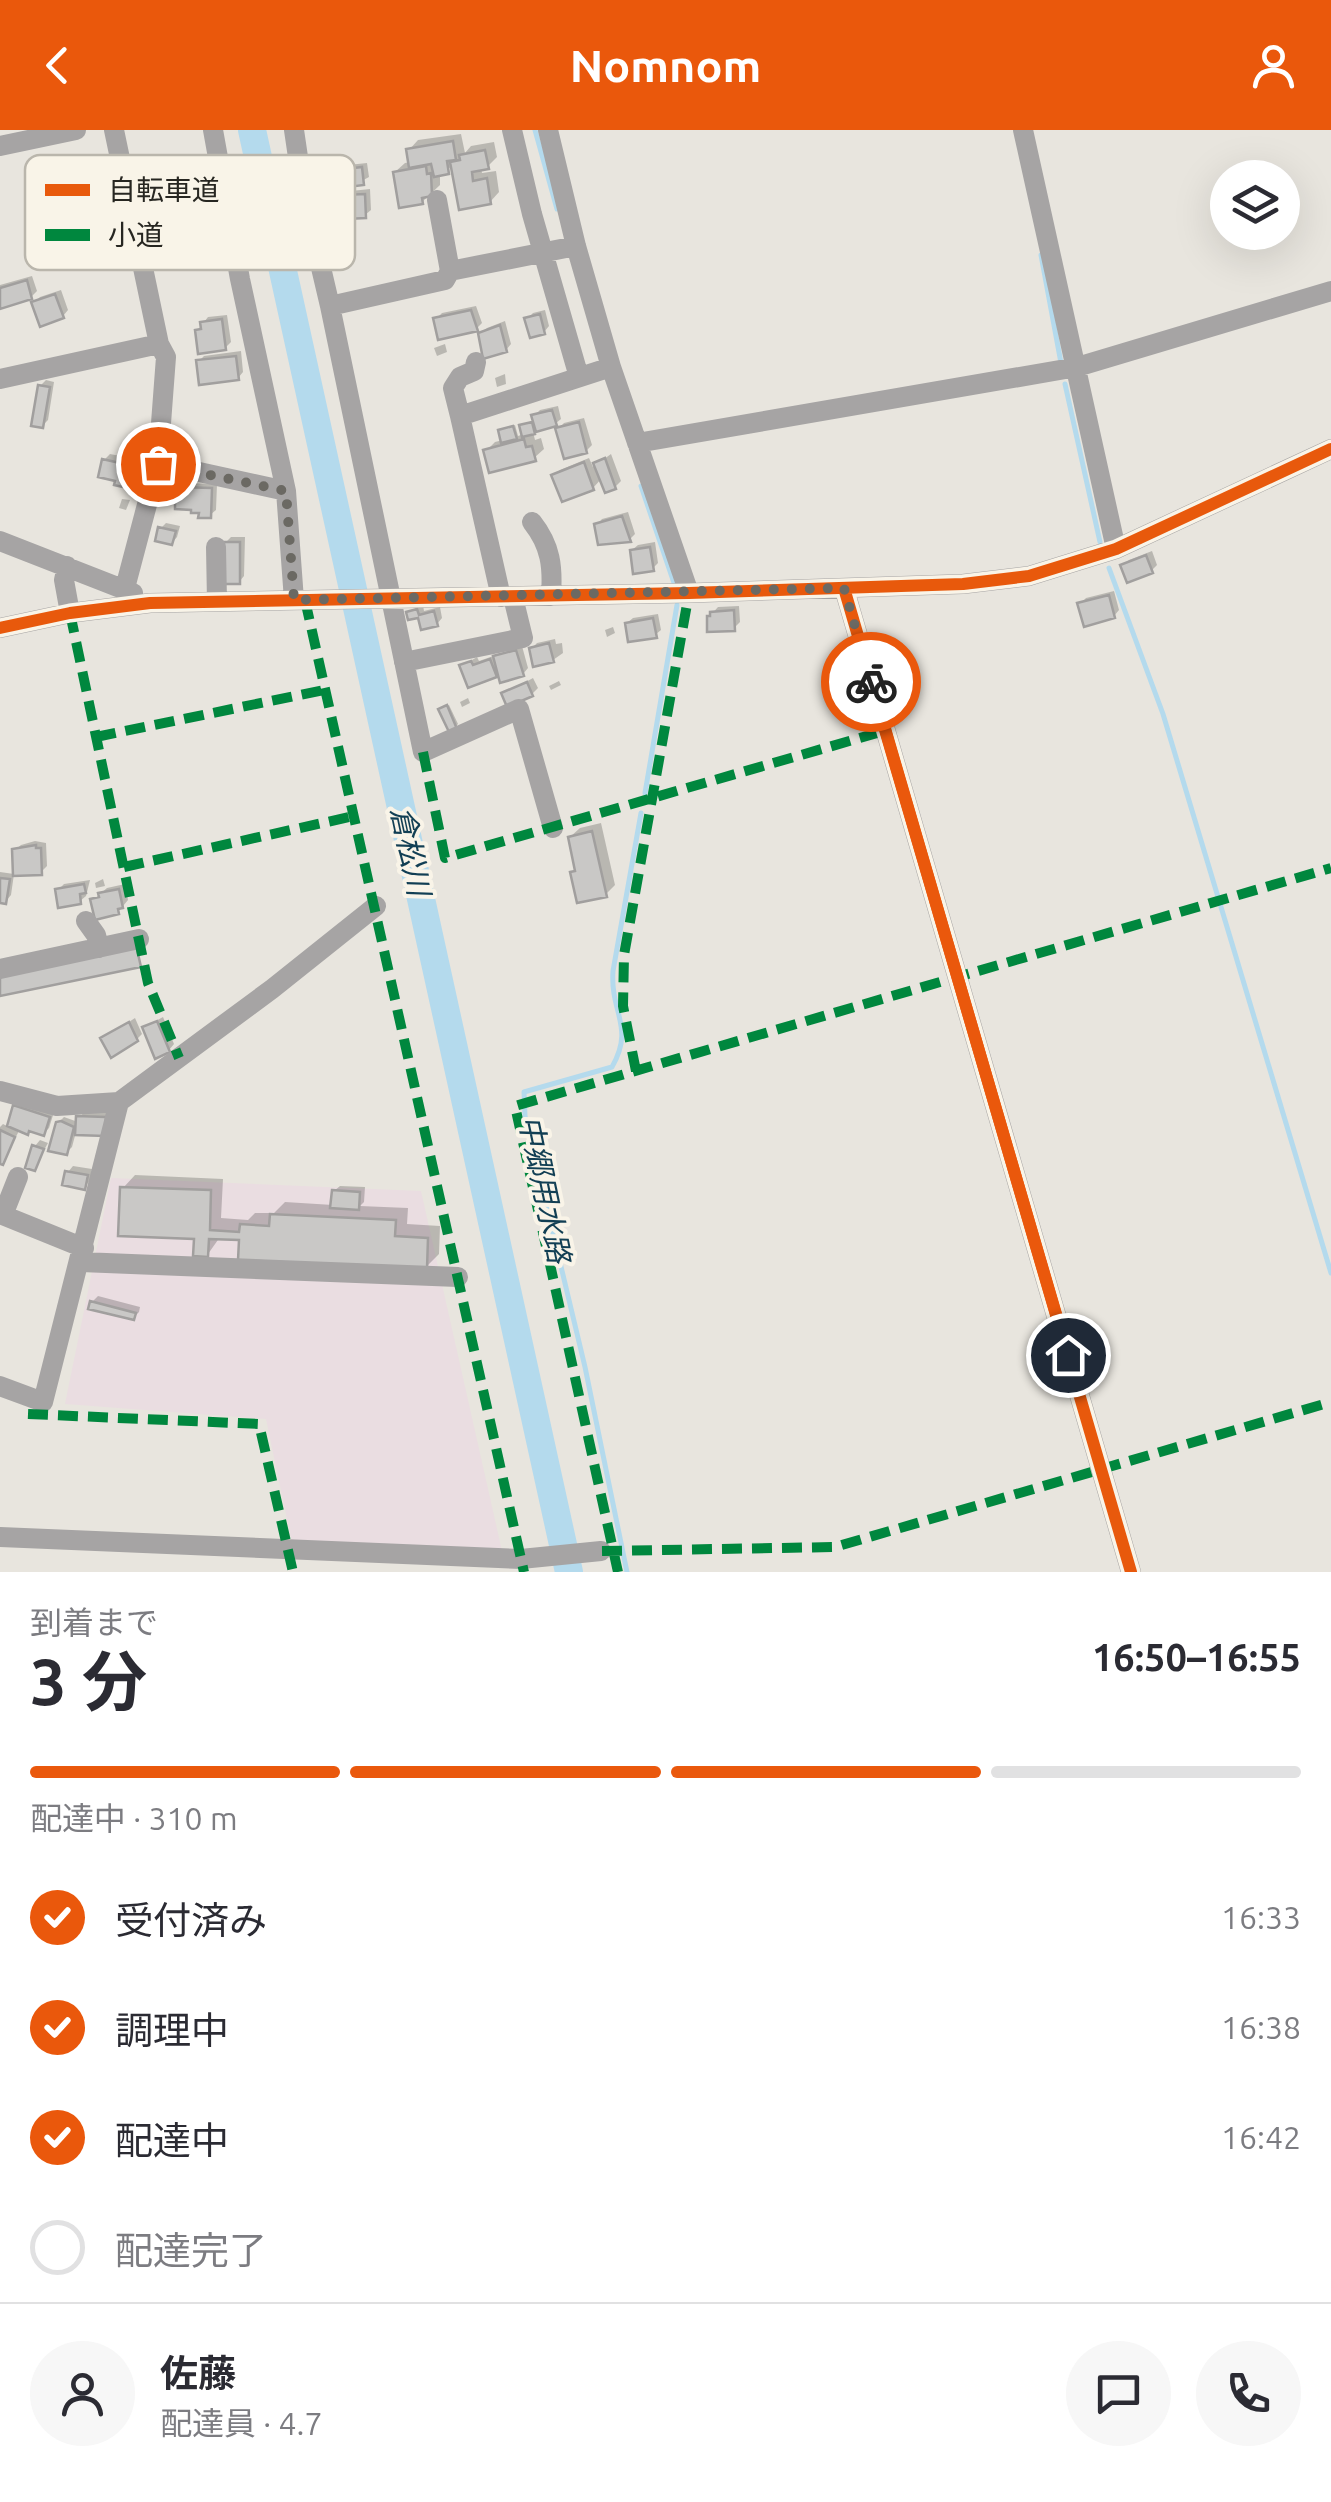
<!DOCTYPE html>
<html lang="ja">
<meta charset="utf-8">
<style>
:root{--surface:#fff;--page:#f7f7f7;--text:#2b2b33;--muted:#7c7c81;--line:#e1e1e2;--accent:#ea580c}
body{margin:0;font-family:Ubuntu,"Noto Sans JP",sans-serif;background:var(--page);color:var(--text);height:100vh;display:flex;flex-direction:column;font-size:38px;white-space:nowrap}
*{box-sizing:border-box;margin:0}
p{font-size:32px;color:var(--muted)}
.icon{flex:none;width:55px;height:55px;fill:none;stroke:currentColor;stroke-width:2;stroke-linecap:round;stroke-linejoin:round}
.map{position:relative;height:1442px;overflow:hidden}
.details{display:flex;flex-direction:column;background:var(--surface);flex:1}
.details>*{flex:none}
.controls{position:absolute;left:1210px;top:30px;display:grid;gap:20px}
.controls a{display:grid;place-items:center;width:90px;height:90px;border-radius:50%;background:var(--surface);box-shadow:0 10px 40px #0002;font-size:50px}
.pin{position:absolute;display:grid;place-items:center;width:85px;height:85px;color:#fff;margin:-42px;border:5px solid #fff;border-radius:50%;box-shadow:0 2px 10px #0007}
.courier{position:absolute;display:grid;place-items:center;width:100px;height:100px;margin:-50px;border:8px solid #ea580c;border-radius:50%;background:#fff;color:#222;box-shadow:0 2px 12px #0007}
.headline em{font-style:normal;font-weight:700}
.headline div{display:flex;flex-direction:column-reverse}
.headline{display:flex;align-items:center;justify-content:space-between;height:170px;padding:0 30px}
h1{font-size:65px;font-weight:700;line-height:75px}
.bar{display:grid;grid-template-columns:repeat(4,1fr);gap:15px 10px;align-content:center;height:120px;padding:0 30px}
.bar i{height:12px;border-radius:8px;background:var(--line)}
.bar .current{background:var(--accent)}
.bar p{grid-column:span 4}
.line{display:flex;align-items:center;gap:25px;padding:0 30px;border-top:2px solid var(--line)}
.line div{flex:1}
.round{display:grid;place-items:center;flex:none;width:105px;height:105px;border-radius:52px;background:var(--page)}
ol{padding:0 30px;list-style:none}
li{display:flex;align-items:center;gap:30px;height:110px}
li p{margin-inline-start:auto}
li .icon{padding:10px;border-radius:50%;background:var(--accent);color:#fff;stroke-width:4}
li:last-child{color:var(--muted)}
li i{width:55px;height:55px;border:5px solid var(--line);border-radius:50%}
header{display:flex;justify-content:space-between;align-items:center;height:130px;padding:0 30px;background:var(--accent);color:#fff;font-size:45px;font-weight:700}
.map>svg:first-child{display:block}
</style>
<header><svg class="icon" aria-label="back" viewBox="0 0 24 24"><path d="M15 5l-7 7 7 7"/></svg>Nomnom<svg class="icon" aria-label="person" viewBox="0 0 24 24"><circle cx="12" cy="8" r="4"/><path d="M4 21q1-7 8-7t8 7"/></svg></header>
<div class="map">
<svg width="1331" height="1442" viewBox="0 0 1331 1442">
<rect width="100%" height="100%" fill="#e8e5de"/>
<!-- education -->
<path fill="#eadde1" d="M111 1048 421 1061 502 1421 292 1413 266 1289 65 1274Z"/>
<!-- shadow -->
<path fill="#0003" d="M461 4 465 23 471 16 494 12 497 27 488 36 481 38 482 43 496 41 499 62 490 72 453 36 440 43V55L422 72 395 42 405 33 411 32 409 20 418 10Z
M367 33 369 47 347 59 323 43 329 37Z
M370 59 371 80 365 85 346 66 351 61Z
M32 146 37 161 31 167 0 176V155Z
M61 160 68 180 63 186 34 173 40 167Z
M476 176 482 193 477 198 436 189 442 183Z
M545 180 549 196 544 202 527 189 533 183Z
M227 185 231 212 225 218 197 201 208 187Z
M505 191 511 214 506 220 481 204 487 198Z
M445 214 447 222 437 226 434 218Z
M241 221 243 242 238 248 199 231 204 226Z
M505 244 506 254 497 257 495 248Z
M46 250 54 252 48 290 42 296 40 256Z
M558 276 561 289 555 294 533 302 535 310 541 308 544 319 534 328 486 321 495 312 503 310V298L515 295 518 306 524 304V294L536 291 534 286 540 280Z
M584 288 592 315 586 321 558 299 564 293Z
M110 324 155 333 138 354 125 351 104 330Z
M611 324 621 351 615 357 602 348 593 358 554 345 560 340 589 328 593 337Z
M184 353 217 354 216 380 210 385 178 358Z
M122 369 130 370 126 380 119 378Z
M628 382 635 404 629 410 597 395 602 389Z
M166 393 180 396 177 407 172 413 161 398Z
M231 407H245L244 446 239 452 225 413Z
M655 412 658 433 652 439 632 420 638 415Z
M1152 421 1157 435 1151 441 1123 436 1129 430Z
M1114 461 1119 480 1114 486 1080 474 1086 468Z
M423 475 424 481 440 477 442 488 437 494 423 497 420 485 410 487 409 483Z
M739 476 740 492 734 498 709 487 718 477Z
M658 484 661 500 655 505 627 493 633 488Z
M613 497 615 503 607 507 605 500Z
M555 509 556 514 562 513 563 523 553 530 531 519 537 513Z
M522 516 528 538 523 544 500 542 496 545 462 536 477 527 479 531Z
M533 548 538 558 532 564H504Z
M559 551 561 555 551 560 549 556Z
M468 568 470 573 462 577 460 572Z
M449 575 458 594 456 596 443 578Z
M601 693 615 755 606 764 573 743 577 738 570 707 580 698Z
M35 711 46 713 47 736 41 742 15 720 21 715Z
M0 742 14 744 11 765 6 771 0 770Z
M103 749 105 756 96 758 95 753Z
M90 750 86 766 80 771 58 760 64 754Z
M125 754 128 770 118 782 93 770 107 758Z
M163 887 174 914 169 920 145 897Z
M135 888 142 904 136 910 103 909Z
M21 971 54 982 49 998 43 1004 21 997 3 1032 0 1031V997L3 994 9 997 16 976Z
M84 981 111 983 110 998 76 1002 72 1017 66 1023 58 993 64 987 78 992Z
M40 1010 48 1013 34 1038 35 1016Z
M73 1036 92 1039 90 1051 84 1057 68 1042Z
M135 1045 223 1049 221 1088 248 1090 255 1083H274L285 1072 333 1075 334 1061 340 1056 365 1057 364 1072 360 1076 408 1078 407 1094 440 1096 439 1124 426 1137 220 1107 208 1124 196 1107 123 1058Z
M98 1166 140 1177 139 1182 133 1188 92 1172Z"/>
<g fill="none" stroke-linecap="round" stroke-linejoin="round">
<!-- stream -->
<path stroke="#b4daed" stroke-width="5" d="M535 0 557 79
M1041 125 1061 233
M1065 254 1100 412
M641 356 674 453
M1109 438 1163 584 1331 1143
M645 663 677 475
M627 1442 585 1237 525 986 524 962 612 937C635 897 610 883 613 841L641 683"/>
<!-- river -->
<path stroke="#b4daed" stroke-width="28" d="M252 0 569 1442"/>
</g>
<!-- building -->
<path fill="#c9c8c6" stroke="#a19f9e" stroke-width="2.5" d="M453 11 456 30 447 31 449 44 434 47 431 34 409 38 406 19Z
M485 20 489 39 472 42 473 51 487 48 491 74 459 80 450 32 460 30 459 25Z
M426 36 427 44 431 43 432 66 422 68 423 74 399 78 393 42Z
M362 37 364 55 347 57 348 62 321 63V42Z
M365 64 366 88 346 89 343 65Z
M27 150 32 169 0 179V158Z
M55 164 64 188 40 197 31 172Z
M471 180 478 201 438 210 433 188Z
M540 184 545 204 530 208 524 188Z
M222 189 226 220 198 224 195 200 201 199 200 192Z
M500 195 507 222 483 229 478 203Z
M236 226 239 250 199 255 196 230Z
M38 255 50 257 43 298 31 296Z
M552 280 557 296 536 302 531 285Z
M532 292 535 304 522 307 519 295Z
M579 292 587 323 564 329 555 298Z
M513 296 517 309 501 313 498 300Z
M524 309 526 317 532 316 536 331 489 343 483 320Z
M605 328 616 359 605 363 593 333Z
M102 329 138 337 134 356 124 353 123 357 114 355 115 351 98 347Z
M584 332 594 360 562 372 551 345Z
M140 335 151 338 145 365 134 359Z
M175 357 212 358 211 388H198L199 383H191V380L175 379Z
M622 386 631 412 598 415 594 394Z
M158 397 176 401 172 415 155 411Z
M222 412H240V454H222Z
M650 417 654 441 633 444 630 420Z
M1146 425 1153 443 1127 453 1120 435Z
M1109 465 1115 488 1084 497 1077 473Z
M417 479 419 485 434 481 438 496 421 500 418 488 408 490 406 482Z
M734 480 735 501 707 502V486H710V482Z
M653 488 657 508 628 512 625 493Z
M549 513 554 532 533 537 529 518Z
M516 520 524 546 500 553 493 526Z
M490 529 497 547 468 558 459 535 471 531 473 535Z
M527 552 533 566 507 577 501 563Z
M447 575 457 599 449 602 438 579Z
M592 701 607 767 577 773 570 742 575 741 568 707Z
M36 715V718H41L42 745 13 746 12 719Z
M0 748 10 749 6 774 0 773Z
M84 754 86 763 80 764 81 774 58 778 55 759Z
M119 759 123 778 118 779 119 784 95 790 90 769 99 767 98 763Z
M136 815 141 837 0 866V842Z
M157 891 170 922 155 929 142 897Z
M129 892 138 911 111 928 100 908Z
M13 975 50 987 44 1006 29 1001 28 1005 7 996Z
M76 986 106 987 105 1006 75 1005Z
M61 991 74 997 67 1025 48 1021 56 992Z
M0 1000 15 1007 3 1035 0 1034Z
M32 1015 44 1019 35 1041 25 1038Z
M65 1041 88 1045 85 1060 62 1055Z
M120 1057 211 1060 210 1100 239 1102 240 1094 269 1096 270 1084 396 1090 395 1106 428 1108 427 1139 238 1130 239 1110 209 1109 208 1127 193 1126 194 1109 118 1106Z
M332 1060 360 1062 359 1080 330 1078Z
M90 1171 136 1183 134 1190 88 1179Z"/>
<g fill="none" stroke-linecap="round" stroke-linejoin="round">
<!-- minor -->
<path stroke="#a6a4a4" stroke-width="20" d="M114 0 159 214
M213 0 240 149 286 361 294 470
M294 0 303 61 330 176 423 622 519 579 553 698
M512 0 532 84 579 247
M548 0 576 116 611 237 689 463
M1023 0 1116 419
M0 16 76 0
M437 70 450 141
M330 176 445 150 450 141 576 116
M0 249 159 214 166 227 158 333 125 458
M460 286 453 258 460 247 474 241 476 232
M637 313 1077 237 1331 161
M158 333 286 361
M532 392C551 416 553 437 551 466
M0 411 133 463
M216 417 217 472
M67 436 64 450 70 483
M844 458 1131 1442
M501 467 460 286 611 237
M0 498 70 483 150 473 689 463 963 454 1029 446 1116 419 1331 319
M404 532 523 508 513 467
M86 791 96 805 99 818
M0 839 139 809
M0 961 57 976 119 972
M0 1084 84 1118
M3 1085 18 1047
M81 1132 458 1147
M0 1256 43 1272 119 972 272 859 376 776
M0 1407 521 1429 601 1421"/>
<!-- quiet -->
<path stroke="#00873e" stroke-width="10" stroke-dasharray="20 10" stroke-linecap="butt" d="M305 470 524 1442
M70 483 148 853 179 928
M96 607 324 560
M423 622 445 728 884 601
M124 737 354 686
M636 941 623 876 624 825 689 463
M28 1284 259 1294 293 1442
M602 1421 835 1417 1331 1272
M618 1442 515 976 1331 738"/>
<defs>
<path id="cycleway" d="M844 458 1131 1442
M0 498 70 483 150 473 689 463 963 454 1029 446 1116 419 1331 319"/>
</defs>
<!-- cycleway casing -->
<use href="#cycleway" stroke="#f9f4e8" stroke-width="19"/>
<!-- cycleway -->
<use href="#cycleway" stroke="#e8590c" stroke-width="12"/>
</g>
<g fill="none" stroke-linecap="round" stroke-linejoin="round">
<!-- done -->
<path stroke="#6b6963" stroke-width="10" stroke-dasharray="0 18" d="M158 334 286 361 294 470 844 458 871 552"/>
<!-- route -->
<path stroke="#ea580c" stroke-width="12" d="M871 552 1068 1225"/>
</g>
<g text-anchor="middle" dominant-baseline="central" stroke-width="8" stroke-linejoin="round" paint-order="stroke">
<!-- water labels -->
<g font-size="30" font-style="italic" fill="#123f54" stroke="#f9f4e8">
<text transform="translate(411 721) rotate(78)">倉松川</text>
<text transform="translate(545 1059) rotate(78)">中郷用水路</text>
</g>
</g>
<!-- legend -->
<rect x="25" y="25" width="330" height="115" rx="15" fill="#f9f4e8" stroke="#bab6ac" stroke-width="2.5"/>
<rect x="45" y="54" width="45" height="12" fill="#e8590c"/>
<rect x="45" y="99" width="45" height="12" fill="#00873e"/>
<g font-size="28" fill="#272621">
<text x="108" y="70">自転車道</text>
<text x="108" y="115">小道</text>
</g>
</svg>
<div class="controls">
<a><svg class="icon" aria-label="layers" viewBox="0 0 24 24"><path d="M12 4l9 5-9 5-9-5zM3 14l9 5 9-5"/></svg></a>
</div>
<div class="pin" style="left:158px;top:334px;background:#ea580c"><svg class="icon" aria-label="bag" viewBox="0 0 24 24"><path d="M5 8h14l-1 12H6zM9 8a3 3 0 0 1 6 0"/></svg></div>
<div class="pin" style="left:1068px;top:1225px;background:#1f2937"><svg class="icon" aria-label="home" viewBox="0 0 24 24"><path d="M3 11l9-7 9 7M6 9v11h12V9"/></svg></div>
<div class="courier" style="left:871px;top:552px"><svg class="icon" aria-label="bike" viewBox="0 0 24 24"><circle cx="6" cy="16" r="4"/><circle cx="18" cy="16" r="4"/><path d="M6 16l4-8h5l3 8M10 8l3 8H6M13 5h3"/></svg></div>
</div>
<section class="details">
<div class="headline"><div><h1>3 分</h1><p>到着まで</p></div><em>16:50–16:55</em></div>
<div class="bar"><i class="current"></i><i class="current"></i><i class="current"></i><i></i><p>配達中 · 310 m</p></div>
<ol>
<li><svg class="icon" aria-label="check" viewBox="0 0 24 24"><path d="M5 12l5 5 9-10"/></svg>受付済み<p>16:33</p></li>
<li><svg class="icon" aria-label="check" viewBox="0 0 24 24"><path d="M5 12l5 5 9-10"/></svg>調理中<p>16:38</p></li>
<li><svg class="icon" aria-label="check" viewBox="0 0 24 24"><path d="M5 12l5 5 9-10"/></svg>配達中<p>16:42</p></li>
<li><i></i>配達完了</li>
</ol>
<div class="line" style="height:180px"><a class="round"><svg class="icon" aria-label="person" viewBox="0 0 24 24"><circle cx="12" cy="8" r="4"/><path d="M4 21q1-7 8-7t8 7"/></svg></a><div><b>佐藤</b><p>配達員 · 4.7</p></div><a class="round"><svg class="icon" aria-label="chat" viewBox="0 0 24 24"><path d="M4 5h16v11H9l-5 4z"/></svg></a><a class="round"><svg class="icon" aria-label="phone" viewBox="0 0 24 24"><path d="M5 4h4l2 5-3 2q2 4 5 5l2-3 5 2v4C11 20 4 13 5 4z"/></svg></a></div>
</section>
